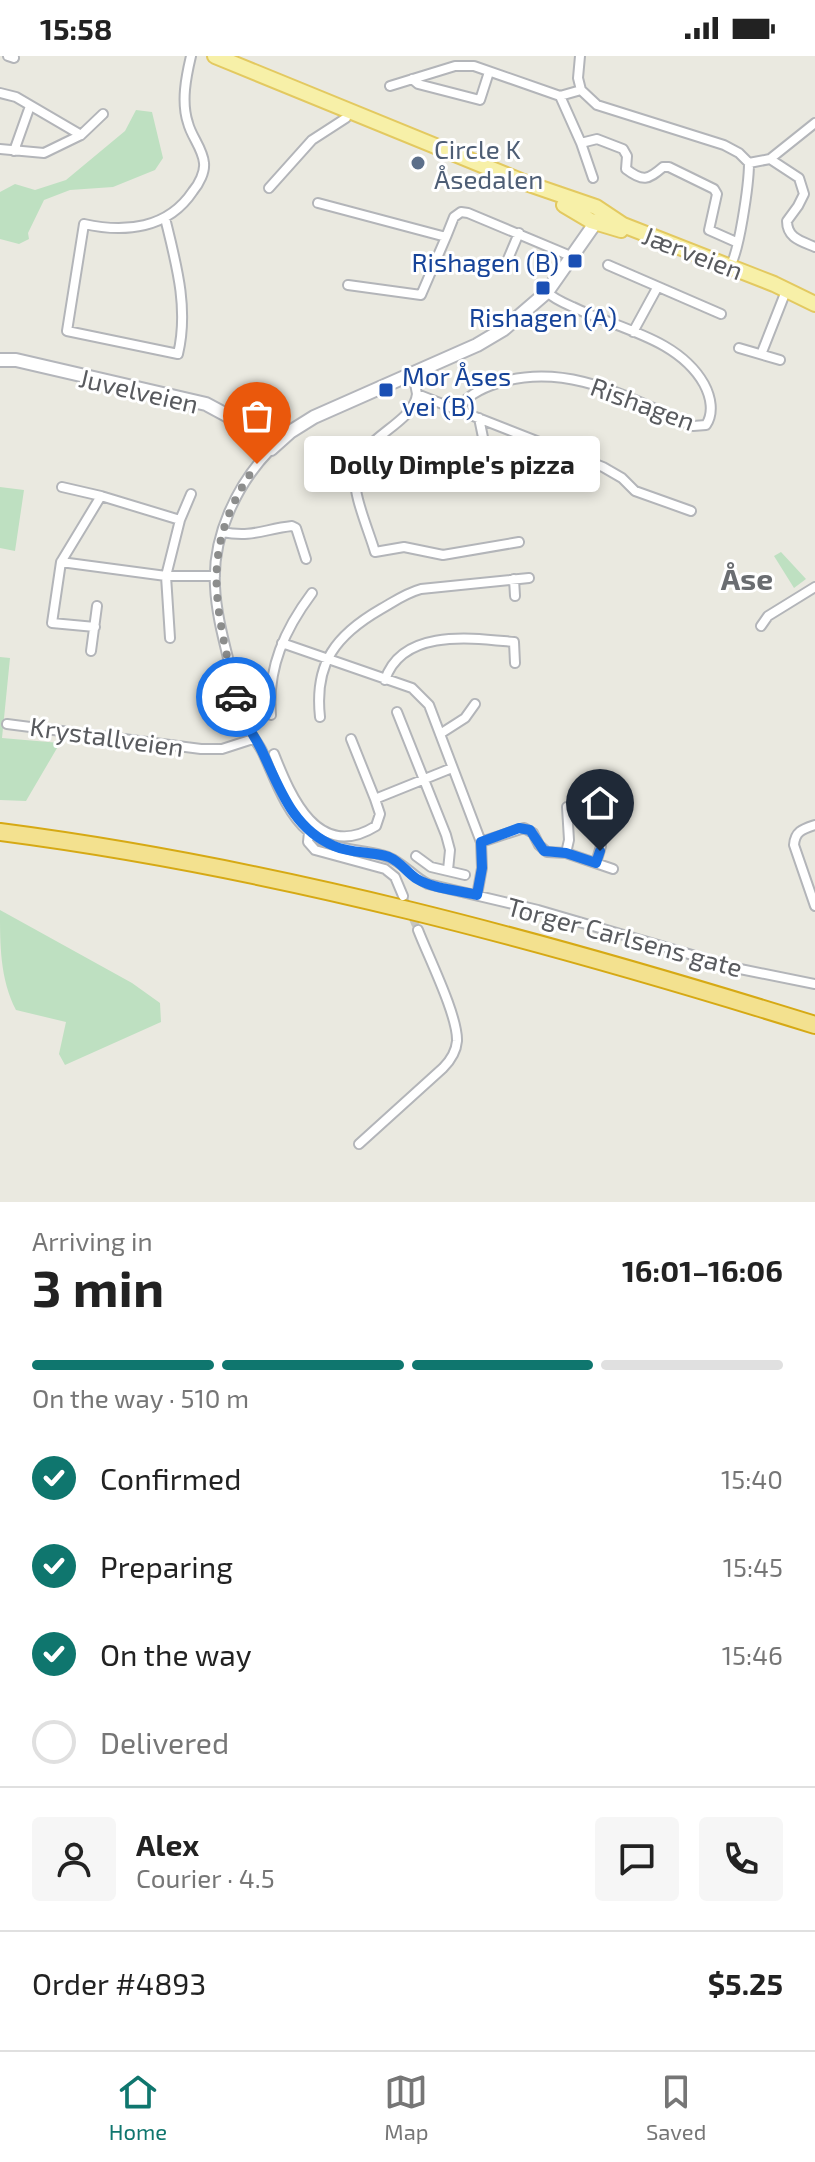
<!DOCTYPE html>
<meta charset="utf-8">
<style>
:root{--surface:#fff;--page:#f6f6f6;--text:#222;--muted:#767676;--line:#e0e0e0;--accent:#0f766e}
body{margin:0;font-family:"Exo 2",sans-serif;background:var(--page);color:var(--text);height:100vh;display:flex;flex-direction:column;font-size:30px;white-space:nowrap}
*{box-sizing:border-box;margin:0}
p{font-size:26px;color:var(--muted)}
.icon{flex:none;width:44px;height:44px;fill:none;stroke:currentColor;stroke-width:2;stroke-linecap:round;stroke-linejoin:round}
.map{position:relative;height:1146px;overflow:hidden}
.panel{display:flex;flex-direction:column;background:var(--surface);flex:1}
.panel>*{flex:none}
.pin{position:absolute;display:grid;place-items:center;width:68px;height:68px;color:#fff;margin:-82px -34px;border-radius:50% 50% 50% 0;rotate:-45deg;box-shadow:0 0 8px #0007}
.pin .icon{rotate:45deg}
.courier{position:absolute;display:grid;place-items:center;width:80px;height:80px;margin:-40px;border:6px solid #1a73e8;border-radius:50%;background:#fff;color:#222;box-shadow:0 2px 10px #0007}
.bubble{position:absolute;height:56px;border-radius:8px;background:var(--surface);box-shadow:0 4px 12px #0003;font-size:26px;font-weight:700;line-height:56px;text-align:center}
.headline em{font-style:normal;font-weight:700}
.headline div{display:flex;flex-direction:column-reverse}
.headline{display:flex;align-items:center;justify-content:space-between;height:136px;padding:0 32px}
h1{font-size:52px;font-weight:700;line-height:60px}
.bar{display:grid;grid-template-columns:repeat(4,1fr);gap:12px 8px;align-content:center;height:96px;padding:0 32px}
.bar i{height:10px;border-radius:6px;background:var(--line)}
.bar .on{background:var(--accent)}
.bar p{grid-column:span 4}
.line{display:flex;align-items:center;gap:20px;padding:0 32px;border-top:2px solid var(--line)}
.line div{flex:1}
.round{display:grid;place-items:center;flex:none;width:84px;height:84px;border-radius:8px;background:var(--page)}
ol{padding:0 32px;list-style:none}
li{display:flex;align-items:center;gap:24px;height:88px}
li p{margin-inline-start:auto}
li .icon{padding:8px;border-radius:50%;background:var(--accent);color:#fff;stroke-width:4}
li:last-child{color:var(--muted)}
li i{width:44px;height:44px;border:4px solid var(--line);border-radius:50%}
.status{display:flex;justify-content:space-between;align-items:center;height:56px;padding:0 40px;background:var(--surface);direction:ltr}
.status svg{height:22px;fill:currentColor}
.tab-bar{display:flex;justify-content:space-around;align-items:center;height:112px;border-top:2px solid var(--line);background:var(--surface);font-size:22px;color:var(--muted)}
.tab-bar a{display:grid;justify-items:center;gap:4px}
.tab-bar .on{color:var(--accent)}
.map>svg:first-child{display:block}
</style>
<div class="status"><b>15:58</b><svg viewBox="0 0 49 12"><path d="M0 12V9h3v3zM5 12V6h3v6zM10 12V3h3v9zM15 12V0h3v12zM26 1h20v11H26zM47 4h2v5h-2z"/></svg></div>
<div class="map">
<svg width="815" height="1146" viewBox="0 0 815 1146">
<rect width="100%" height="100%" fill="#eae9e0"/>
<!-- green -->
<path fill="#bee0c1" d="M136 54 152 56 163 102 155 114 113 131 70 134 44 144 28 177 29 183 19 188 0 183V136L15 128 35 134 66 124 125 75Z
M0 431 24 434 15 495 0 492Z
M781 496 806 523 794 532 774 500Z
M0 601 10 602 2 682 60 687 26 745 0 744Z
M0 854 132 927 160 947 161 966 65 1009 59 998 66 966 16 954C0 923 0 889 0 854Z"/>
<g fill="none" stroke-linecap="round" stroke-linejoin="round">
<!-- street-tunnel -->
<path stroke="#c6c6c0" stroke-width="8" stroke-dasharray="8 4" stroke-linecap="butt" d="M403 840 418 874"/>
<defs>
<path id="street" d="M8 0 14 2
M580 0 578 22 581 34
M412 23 418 28 480 44 489 16
M390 30 455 10H474L560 40 581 34 597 49 724 89 739 97 749 107C749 126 739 202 728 213
M0 37 16 41 81 79
M560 40 581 87 593 122
M581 87 597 83 623 93 627 100 626 113C643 126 648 124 663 111H669L714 133 717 138 709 174 736 186
M0 93 44 97 81 79 103 58
M14 95 30 50
M770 103 799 122 804 138 798 150 787 165C787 182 801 185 815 191
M749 107 770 103 815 67
M269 132 312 84 346 62 349 55
M318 147 446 181 454 161 461 156 468 157 573 201
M165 162C176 207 189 252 178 298L67 275 84 168C125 177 168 173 193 135 199 128 205 116 204 107 203 93 191 80 188 67 181 46 186 21 191 0
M508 203 519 177
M608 209 721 258
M348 229 421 239 446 181
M633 276 657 232
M739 292 780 304
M762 296 786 235
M413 317 417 338 603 411 622 422 635 435 691 455
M417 338C414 368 358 382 355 416 352 437 369 475 375 496L404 491 443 499 519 486
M458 353C467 339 482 332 498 327 569 305 630 343 693 370L706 369C714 357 711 341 704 328 678 282 618 273 573 251 564 247 554 243 547 236
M479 362 486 396 511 413 537 424
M271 393C237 428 212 480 215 530 216 554 222 578 228 602 232 621 234 642 241 661 246 674 257 684 263 697 275 723 286 756 308 775 336 798 359 791 388 801 404 807 413 821 428 828L538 854 740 913 815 928
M363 397C387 415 409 415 437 415
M62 431 101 440
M180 464 191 438
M222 476C253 482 264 473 292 470L296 472 306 503
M61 506 166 520H215
M514 523 515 540
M761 570 768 560 815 531
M95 571 52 567 61 506 101 440 180 464 166 520 170 582
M282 587 412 632 429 649 481 786 482 812 477 839
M91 595 97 550
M385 624C402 572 472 582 514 586L515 607
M397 656 446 779 450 794 448 814
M271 659C267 612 285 573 312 537
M320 661C314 607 336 579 381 553 395 545 406 537 421 533L529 522
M7 668 201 693H222L253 683
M440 678 465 662 475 648
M351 683 375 743
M274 698C291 741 318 806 376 770L380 758 375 743 452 712
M815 769C803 773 795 775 794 789L815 850
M309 776 308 786 315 794 385 813 395 821 403 840
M481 786 524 772 533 777 539 789 547 796 566 797 613 813
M566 797 569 784 567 751
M416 800 431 811 465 819
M596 807 601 790 597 726
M359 1088 443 1012C450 1005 456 997 457 985 458 960 428 900 418 874"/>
<path id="secondary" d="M0 304H16L206 348 260 377
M254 374 271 393 290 376 314 361 477 289 504 273 547 236 596 166"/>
<path id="primary" d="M215 0 526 127 596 151 623 169 774 228 815 248
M564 149 591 165 621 174"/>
<path id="highway" d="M0 776C277 812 548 886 815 969"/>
</defs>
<!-- street casing -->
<use href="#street" stroke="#b3b5b9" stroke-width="12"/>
<!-- secondary casing -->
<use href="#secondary" stroke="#b4b6bb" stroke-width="16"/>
<!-- primary casing -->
<use href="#primary" stroke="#e3c960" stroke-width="18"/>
<!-- highway casing -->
<use href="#highway" stroke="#d6a914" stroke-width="20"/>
<!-- street -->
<use href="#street" stroke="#fff" stroke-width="8"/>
<!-- secondary -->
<use href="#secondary" stroke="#fff" stroke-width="12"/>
<!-- primary -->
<use href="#primary" stroke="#f7f0a8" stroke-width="14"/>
<!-- highway -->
<use href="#highway" stroke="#f3e18f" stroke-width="16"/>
</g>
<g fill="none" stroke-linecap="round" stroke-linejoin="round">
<!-- done -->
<path stroke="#8c8d8c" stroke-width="8" stroke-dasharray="0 14.4" d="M236 641C216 548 197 493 257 408"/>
<!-- route -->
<path stroke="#1a73e8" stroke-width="10" d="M236 641C242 667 252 674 262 695 280 733 293 773 334 790 352 798 371 795 389 801 401 806 407 817 417 823 434 833 458 834 477 839L482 812 481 786 519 772 530 774 544 795 566 797 596 807 600 795"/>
</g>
<!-- markers -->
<circle fill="#5c6f8a" stroke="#fff" stroke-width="3" cx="418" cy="107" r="8"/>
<g fill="#1a4fb4" stroke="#fff" stroke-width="3">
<rect x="567" y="197" width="16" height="16" rx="4"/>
<rect x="535" y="224" width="16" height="16" rx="4"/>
<rect x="378" y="326" width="16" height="16" rx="4"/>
</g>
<g text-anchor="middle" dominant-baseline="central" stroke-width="6" stroke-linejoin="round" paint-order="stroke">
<!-- service labels -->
<g font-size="26" fill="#4e5e75" stroke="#fff" text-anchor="start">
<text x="434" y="92">Circle K<tspan x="434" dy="30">Åsedalen</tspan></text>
</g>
<!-- street labels -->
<g font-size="26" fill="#595b5f" stroke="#fff">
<text transform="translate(693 196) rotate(21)">Jærveien</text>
<text transform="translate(139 334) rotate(13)">Juvelveien</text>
<text transform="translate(643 347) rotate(20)">Rishagen</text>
<text transform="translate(107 680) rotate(8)">Krystallveien</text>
<text transform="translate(625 880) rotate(15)">Torger Carlsens gate</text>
</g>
<!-- transit labels -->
<g font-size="26" fill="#164399" stroke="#fff" text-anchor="end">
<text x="559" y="205">Rishagen (B)</text>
<text x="543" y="260" text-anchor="middle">Rishagen (A)</text>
<text x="402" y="319" text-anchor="start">Mor Åses<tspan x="402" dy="30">vei (B)</tspan></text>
</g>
<!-- quarter labels -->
<g font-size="30" font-weight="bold" fill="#6a6d71" stroke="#fff">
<text x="747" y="522">Åse</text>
</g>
</g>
</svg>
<div class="pin" style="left:257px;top:408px;background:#ea580c"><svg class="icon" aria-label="bag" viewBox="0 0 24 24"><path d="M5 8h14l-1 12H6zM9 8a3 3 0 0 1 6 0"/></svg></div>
<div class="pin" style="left:600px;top:795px;background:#1f2937"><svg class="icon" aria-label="home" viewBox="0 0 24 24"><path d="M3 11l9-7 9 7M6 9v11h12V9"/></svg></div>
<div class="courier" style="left:236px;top:641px"><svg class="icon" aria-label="car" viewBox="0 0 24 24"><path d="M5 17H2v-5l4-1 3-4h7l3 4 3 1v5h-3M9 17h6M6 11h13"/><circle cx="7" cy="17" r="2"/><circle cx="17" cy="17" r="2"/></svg></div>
<div class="bubble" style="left:304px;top:380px;width:296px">Dolly Dimple's pizza</div>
</div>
<section class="panel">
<div class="headline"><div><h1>3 min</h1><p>Arriving in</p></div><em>16:01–16:06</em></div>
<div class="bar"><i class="on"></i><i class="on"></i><i class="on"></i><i></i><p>On the way · 510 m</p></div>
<ol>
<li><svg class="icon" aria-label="check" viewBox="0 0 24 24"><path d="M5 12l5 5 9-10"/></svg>Confirmed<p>15:40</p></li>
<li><svg class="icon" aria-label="check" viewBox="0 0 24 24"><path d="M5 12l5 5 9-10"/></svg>Preparing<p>15:45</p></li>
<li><svg class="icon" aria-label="check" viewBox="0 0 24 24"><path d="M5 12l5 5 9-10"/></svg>On the way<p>15:46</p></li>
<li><i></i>Delivered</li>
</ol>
<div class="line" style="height:144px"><a class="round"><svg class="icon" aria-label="person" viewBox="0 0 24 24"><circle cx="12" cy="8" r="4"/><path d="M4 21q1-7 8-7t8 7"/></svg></a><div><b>Alex</b><p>Courier · 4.5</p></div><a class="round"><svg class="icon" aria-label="chat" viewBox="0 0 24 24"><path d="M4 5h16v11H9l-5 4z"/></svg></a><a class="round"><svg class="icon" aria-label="phone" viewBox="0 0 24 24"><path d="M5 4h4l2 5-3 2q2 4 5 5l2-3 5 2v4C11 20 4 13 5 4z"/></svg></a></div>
<div class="line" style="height:104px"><div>Order #4893</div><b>$5.25</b></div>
</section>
<nav class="tab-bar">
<a class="on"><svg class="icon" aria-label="home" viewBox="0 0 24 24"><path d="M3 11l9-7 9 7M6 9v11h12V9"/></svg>Home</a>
<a><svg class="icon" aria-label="map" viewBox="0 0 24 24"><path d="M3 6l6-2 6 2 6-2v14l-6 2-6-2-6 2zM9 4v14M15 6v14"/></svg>Map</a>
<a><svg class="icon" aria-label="saved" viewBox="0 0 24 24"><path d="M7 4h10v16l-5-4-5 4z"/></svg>Saved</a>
</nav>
